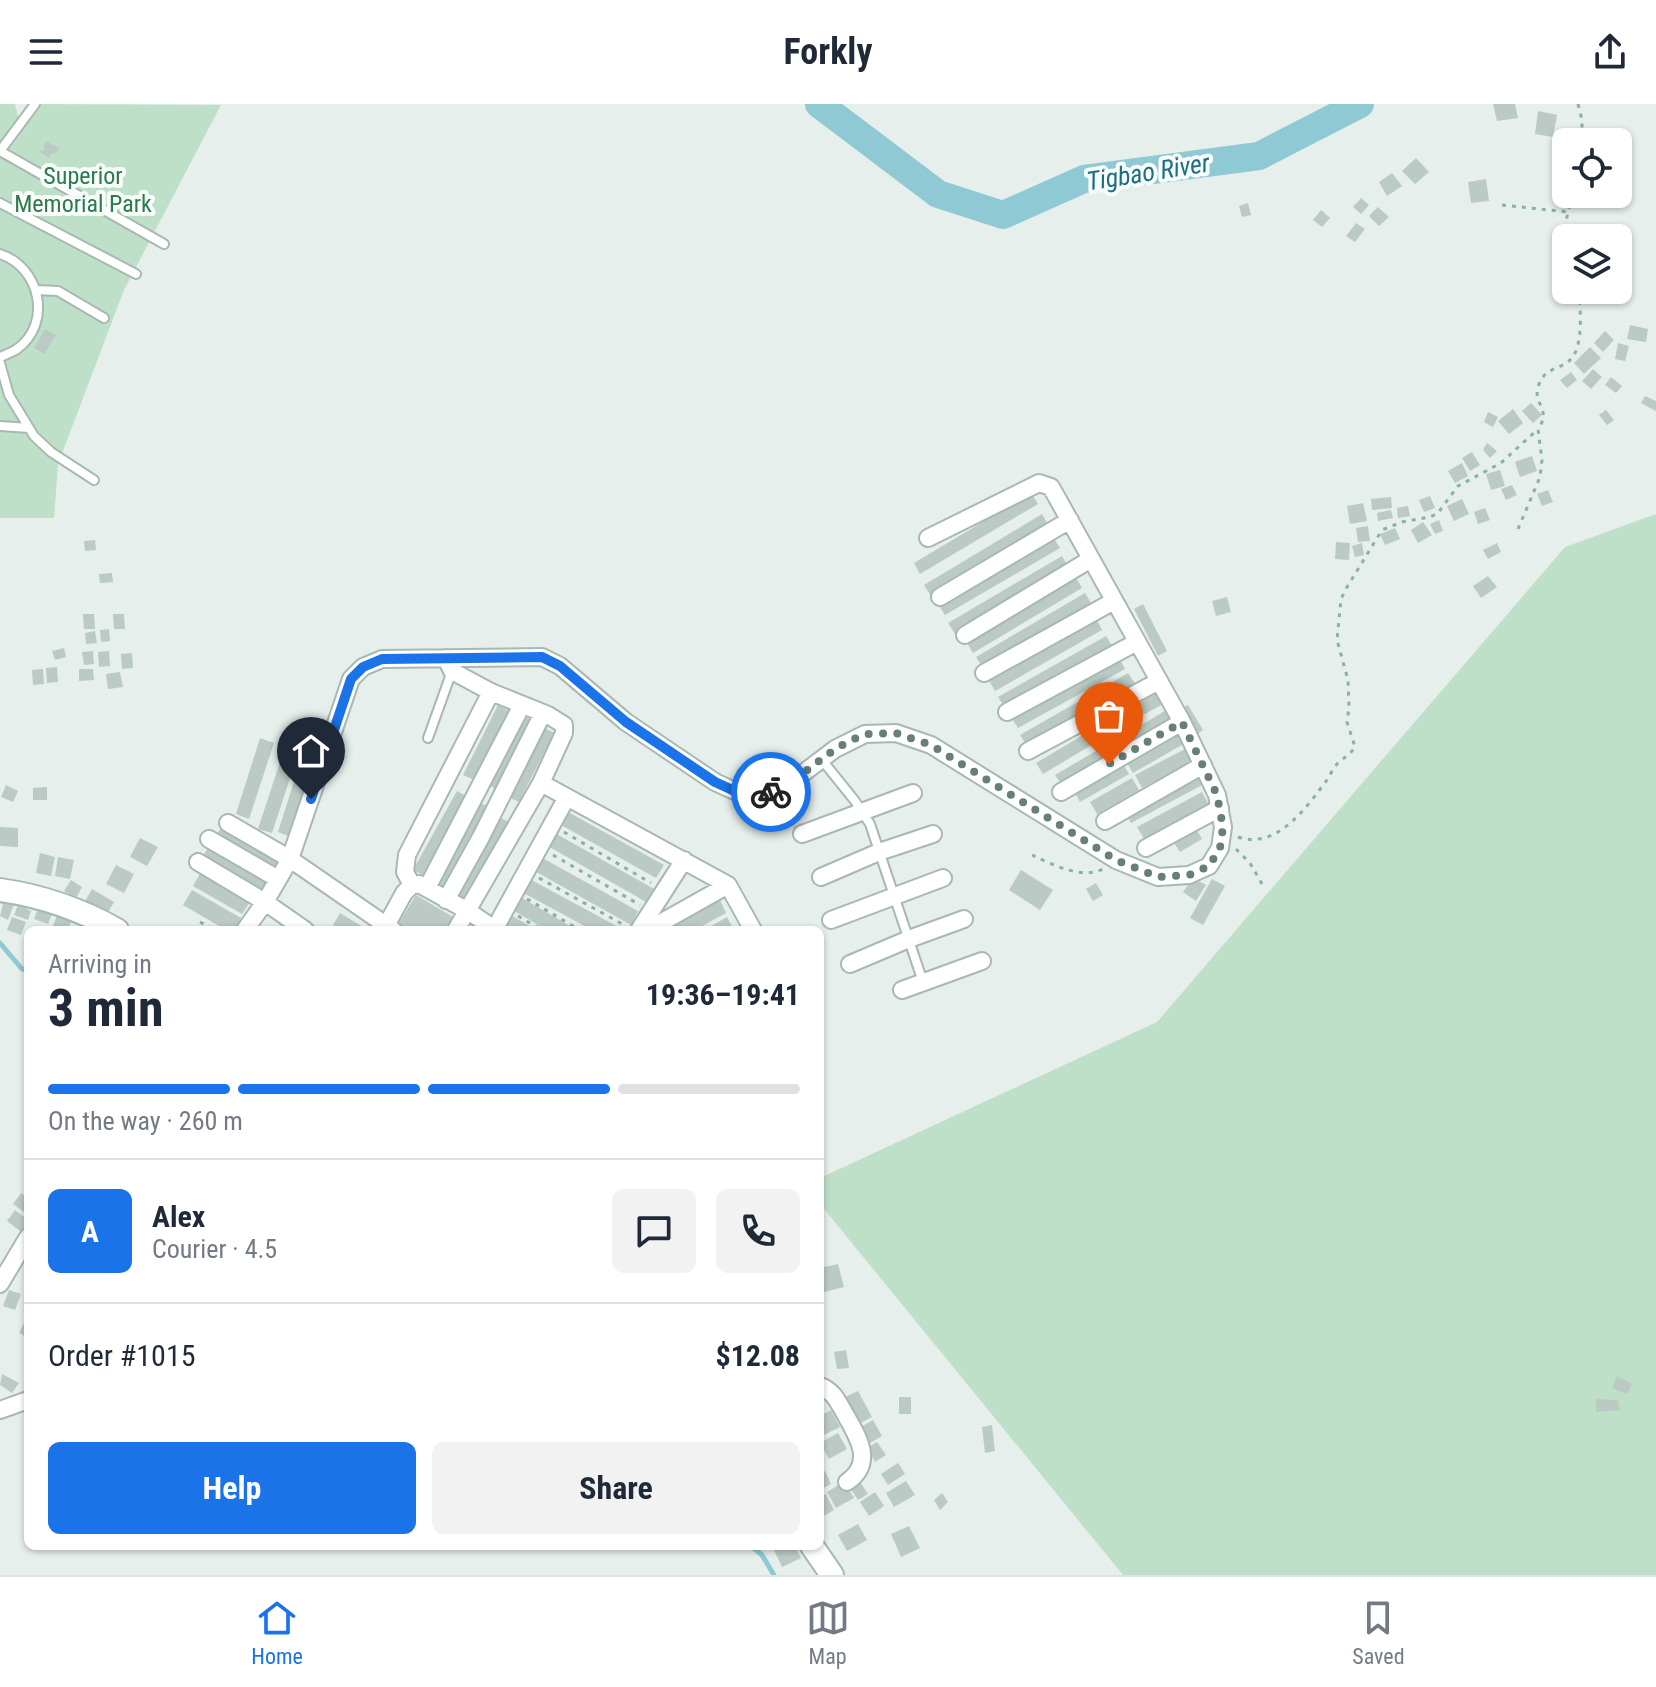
<!DOCTYPE html>
<meta charset="utf-8">
<style>
:root{--surface:#fff;--page:#f2f2f3;--text:#1f2937;--muted:#747a83;--line:#e0e1e3;--accent:#1a73e8}
body{margin:0;font-family:"Roboto Condensed",sans-serif;background:var(--page);color:var(--text);height:100vh;display:flex;flex-direction:column;font-size:30px;white-space:nowrap}
*{box-sizing:border-box;margin:0}
p{font-size:26px;color:var(--muted)}
.icon{flex:none;width:44px;height:44px;fill:none;stroke:currentColor;stroke-width:2;stroke-linecap:round;stroke-linejoin:round}
.map{position:relative;flex:1;overflow:hidden}
.side{position:absolute;left:24px;top:822px;width:800px;height:624px;display:flex;flex-direction:column;background:var(--surface);border-radius:12px;box-shadow:0 2px 6px #0004}
.side>*{flex:none}
.fabs{position:absolute;left:1552px;top:24px;display:grid;gap:16px}
.fabs a{display:grid;place-items:center;width:80px;height:80px;border-radius:12px;background:var(--surface);box-shadow:0 2px 6px #0004;font-size:40px}
.pin{position:absolute;display:grid;place-items:center;width:68px;height:68px;color:#fff;margin:-82px -34px;border-radius:50% 50% 50% 0;rotate:-45deg;box-shadow:0 0 8px #0007}
.pin .icon{rotate:45deg}
.courier{position:absolute;display:grid;place-items:center;width:80px;height:80px;margin:-40px;border:6px solid #1a73e8;border-radius:50%;background:#fff;color:#222;box-shadow:0 2px 10px #0007}
.summary em{font-style:normal;font-weight:700}
.summary div{display:flex;flex-direction:column-reverse}
.summary{display:flex;align-items:center;justify-content:space-between;height:136px;padding:0 24px}
h1{font-size:52px;font-weight:700;line-height:60px}
.bar{display:grid;grid-template-columns:repeat(4,1fr);gap:12px 8px;align-content:center;height:96px;padding:0 24px}
.bar i{height:10px;border-radius:6px;background:var(--line)}
.bar .selected{background:var(--accent)}
.bar p{grid-column:span 4}
.line{display:flex;align-items:center;gap:20px;padding:0 24px;border-top:2px solid var(--line)}
.line div{flex:1}
.round{display:grid;place-items:center;flex:none;width:84px;height:84px;border-radius:12px;background:var(--page)}
.cta{display:flex;gap:16px;margin-top:auto;padding:16px 24px}
.cta a{flex:1;height:92px;border-radius:12px;background:var(--accent);color:#fff;font-size:32px;font-weight:700;line-height:92px;text-align:center}
.cta a+a{background:var(--page);color:var(--text)}
header{display:flex;justify-content:space-between;align-items:center;height:104px;padding:0 24px;background:var(--surface);font-size:36px;font-weight:700}
.menu{display:flex;justify-content:space-around;align-items:center;height:112px;border-top:2px solid var(--line);background:var(--surface);font-size:22px;color:var(--muted)}
.menu a{display:grid;justify-items:center;gap:4px}
.menu .selected{color:var(--accent)}
.map>svg:first-child{display:block}
</style>
<header><svg class="icon" aria-label="menu" viewBox="0 0 24 24"><path d="M4 6h16M4 12h16M4 18h16"/></svg>Forkly<svg class="icon" aria-label="share" viewBox="0 0 24 24"><path d="M12 15V3M7 8l5-5 5 5M5 13v7h14v-7"/></svg></header>
<div class="map">
<svg width="1656" height="1471" viewBox="0 0 1656 1471">
<rect width="100%" height="100%" fill="#e6efeb"/>
<!-- green -->
<path fill="#bfe0c8" d="M0 0H15L18 12 40 0 221 1 124 186 58 360 54 414H0Z
M1656 410V1471H1123L820 1100V1074L1157 918 1565 443Z"/>
<g fill="none" stroke-linecap="round" stroke-linejoin="round">
<!-- stream -->
<path stroke="#8ec9d4" stroke-width="5" d="M0 839 22 865 28 866
M751 1442 762 1451 774 1471"/>
<!-- river -->
<path stroke="#8ec9d4" stroke-width="28" d="M819 0 938 90 1003 111 1084 75 1259 52 1360 0"/>
</g>
<!-- building -->
<path fill="#bbcac4" d="M1493 0H1515L1518 14 1497 17Z
M1538 7 1557 11 1553 33 1535 30Z
M46 37 59 44 55 50 52 49 49 54 40 48 42 46 44 47 45 45 43 43Z
M1628 44 1632 61 1618 64V46Z
M1416 54 1429 68 1415 80 1402 67Z
M1392 69 1402 82 1387 92 1379 78Z
M1486 75 1489 97 1471 99 1468 78Z
M1361 94 1369 101 1361 110 1353 103Z
M1248 99 1251 111 1242 113 1239 102Z
M1378 103 1389 113 1379 122 1369 112Z
M1321 106 1330 114 1322 123 1313 116Z
M1356 119 1365 125 1355 138 1346 132Z
M1630 221 1648 225 1646 238 1627 235Z
M45 225 56 231 44 250 34 244Z
M1605 227 1614 236 1603 248 1594 239Z
M1618 239 1629 242 1625 257 1615 255Z
M1590 243 1601 254 1584 270 1574 259Z
M1593 265 1602 273 1591 285 1582 277Z
M1571 268 1577 276 1567 284 1560 276Z
M1611 273 1622 282 1616 289 1605 281Z
M1645 292 1656 297V307L1641 299Z
M1531 299 1542 311 1533 319 1522 307Z
M1513 305 1523 319 1509 330 1498 317Z
M1606 306 1614 316 1607 321 1599 311Z
M1488 308 1498 313 1493 323 1484 318Z
M1487 339 1497 347 1490 354 1483 346Z
M1472 348 1480 361 1470 367 1462 354Z
M1532 352 1537 367 1520 373 1515 358Z
M1462 359 1468 372 1455 379 1448 367Z
M1500 366 1505 382 1491 386 1486 370Z
M1512 381 1517 391 1506 396 1501 385Z
M1548 386 1553 398 1542 402 1537 390Z
M1031 389 1038 400 920 470 914 459Z
M1430 392 1435 404 1424 408 1419 396Z
M1391 393 1392 404 1372 406 1371 395Z
M1462 395 1469 410 1454 417 1447 402Z
M1363 399 1367 417 1350 420 1347 402Z
M1408 402 1410 412 1398 414 1397 404Z
M1485 404 1490 416 1478 420 1474 408Z
M1391 406 1393 414 1378 417 1377 409Z
M1042 410 1049 422 931 492 924 481Z
M1439 416 1443 427 1435 430 1430 420Z
M1423 418 1432 431 1418 439 1411 426Z
M1368 422 1370 437 1358 438 1356 424Z
M1395 424 1400 435 1385 441 1380 430Z
M1053 433 1060 444 945 511 938 500Z
M95 436 96 446 85 447 84 437Z
M1336 438 1350 439 1349 456 1335 455Z
M1362 439 1364 451 1355 453 1352 442Z
M1497 439 1501 448 1488 455 1483 446Z
M1062 452 1068 463 955 530 948 519Z
M112 469 113 478 100 479 99 470Z
M1075 472 1082 484 973 549 966 537Z
M1488 472 1497 483 1481 494 1473 482Z
M1085 489 1092 501 983 564 976 553Z
M1227 493 1231 508 1216 512 1212 497Z
M1143 500 1167 547 1158 552 1134 505Z
M83 510H94L95 525H84Z
M113 510H124L125 525H114Z
M1096 514 1102 526 995 587 988 575Z
M109 525 110 537 101 538 100 526Z
M95 527 97 539 86 540 85 529Z
M1106 532 1113 543 1005 604 998 593Z
M64 544 66 553 55 556 52 547Z
M93 547 94 560 84 561 82 548Z
M109 547 110 562 99 563 98 548Z
M132 549 133 564 122 565 121 550Z
M1118 552 1125 565 1018 624 1011 613Z
M57 563 58 578 47 579 46 564Z
M43 565 44 580 33 581 32 566Z
M79 565H93L94 576 79 577Z
M120 568 123 583 108 585 106 570Z
M1128 569 1136 581 1027 642 1020 631Z
M1159 588 1165 599 1112 628 1106 618Z
M498 601 509 607 474 676 463 671Z
M1188 601 1203 626 1195 632 1179 606Z
M1168 605 1174 616 1121 648 1115 637Z
M522 611 533 617 498 686 488 681Z
M1103 619 1110 630 1043 670 1036 659Z
M543 623 554 629 519 698 508 693Z
M1180 626 1187 638 1133 669 1126 657Z
M260 634 274 639 249 715 236 710Z
M1113 637 1120 648 1062 681 1055 671Z
M1189 643 1196 656 1142 684 1135 671Z
M283 649 297 653 272 729 258 725Z
M302 652 316 657 291 733 278 728Z
M1122 658 1129 670 1080 698 1073 685Z
M1198 669 1204 680 1131 719 1125 708Z
M1132 674 1139 686 1097 710 1090 698Z
M6 681 18 687 13 698 1 693Z
M47 683V696H33V684Z
M457 687 468 693 425 772 413 766Z
M1202 688 1209 701 1144 735 1137 723Z
M478 698 490 703 448 787 436 782Z
M568 708 664 761 656 774 561 721Z
M497 712 509 718 466 798 454 791Z
M224 719 284 753 274 769 214 735Z
M0 723 18 724V743L0 742Z
M1195 723 1202 735 1180 748 1173 737Z
M553 728 656 786 648 799 546 741Z
M140 734 158 743 147 762 130 753Z
M211 738 271 772 262 789 202 754Z
M40 749 55 753 51 772 36 769Z
M539 752 638 807 631 821 531 765Z
M58 753 74 756 70 775 55 772Z
M116 761 134 770 124 789 106 780Z
M202 766 252 795 242 810 193 782Z
M1021 766 1053 786 1040 806 1009 786Z
M526 773 624 826H592L518 786Z
M1193 774 1206 781 1196 797 1183 788Z
M1212 775 1225 782 1203 821 1190 814Z
M71 776 82 783 76 794 64 787Z
M1096 779 1103 791 1093 797 1086 785Z
M92 785 114 798 106 812 84 799Z
M192 786 241 814 235 826H226L183 801Z
M416 791 453 813 445 826H403L397 822Z
M517 791 577 826H547L509 804Z
M4 796 14 800 8 816 0 812Z
M720 796 726 809 695 826H664Z
M18 801 31 807 28 816 14 811Z
M39 802 53 807 48 820 34 815Z
M58 809 72 815 68 826 53 822Z
M340 809 368 826H341L333 821Z
M507 809 537 826H504L499 823Z
M12 813 26 818 21 831 7 826Z
M727 813 734 826H704Z
M21 1089 28 1095V1111L13 1100Z
M15 1106 28 1116V1125L24 1130 7 1117Z
M838 1160 844 1183 824 1188 820 1164Z
M9 1186 21 1190 15 1206 3 1202Z
M28 1211V1234L19 1229Z
M846 1246 849 1264 837 1265 834 1248Z
M2 1270 19 1279 12 1289 0 1281Z
M1617 1272 1632 1280 1627 1290 1612 1284Z
M858 1287 872 1313 855 1322 841 1295Z
M899 1293H911V1310H899Z
M1596 1295 1618 1296 1620 1306 1596 1308Z
M831 1306 840 1323 820 1333V1312Z
M873 1316 882 1332 865 1342 856 1326Z
M992 1321 995 1347 985 1349 982 1323Z
M838 1329 847 1345 829 1355 820 1339Z
M877 1338 886 1351 875 1358 867 1344Z
M898 1359 905 1370 888 1381 881 1370Z
M825 1367 831 1380 820 1386V1369Z
M858 1375 868 1390 858 1396 848 1381Z
M906 1377 915 1391 894 1403 886 1389Z
M844 1378 854 1394 836 1404 827 1388Z
M875 1388 884 1402 869 1412 860 1398Z
M942 1389 948 1398 940 1406 934 1396Z
M826 1390 834 1406 820 1414V1393Z
M858 1420 867 1436 847 1447 838 1431Z
M909 1422 920 1444 901 1453 891 1430Z
M772 1442H795L801 1454 782 1463Z"/>
<g fill="none" stroke-linecap="round" stroke-linejoin="round">
<defs>
<path id="lane" d="M0 47 164 140
M0 47 35 0
M0 99 136 170
M0 150C40 163 53 219 17 245 12 248 5 251 0 253
M36 186 58 187 104 214
M0 259 9 291 34 332 51 348 94 376
M0 322 29 324
M428 634 452 567
M822 656 855 697 870 720 923 878"/>
<path id="street" d="M940 493 1070 416
M965 531 1091 455
M446 554 452 567 491 588 548 611 564 621V629L541 679 456 826
M984 569 1114 497
M1007 608 1137 538
M1028 647 1159 577
M541 679 728 781 753 826
M1061 688 1182 618
M1105 717 1203 661
M228 719 290 755 393 826
M802 730 913 689
M209 735 278 775
M1146 744 1220 704
M198 758 265 798 305 826
M821 773 879 748 933 730
M412 781 405 768 407 751 491 588
M427 784 522 601
M446 796 481 733 543 609
M831 816 943 774
M386 822 404 789 412 781 419 780 468 807 496 826
M245 826 265 798 290 755 351 575 363 563 382 555 542 553 560 562 626 618 715 678 741 690 760 691 781 686 835 645 865 630 896 629 931 641 1116 756 1158 773 1189 771 1209 762 1220 744 1223 723 1217 691 1182 618 1051 383 1039 379 928 434
M494 826 567 693
M639 826 684 756
M648 826 728 781
M850 860 909 835 964 815
M902 886 982 857
M0 1180 28 1133
M820 1282C834 1287 838 1298 845 1310 858 1333 875 1359 847 1378
M0 1306 28 1296"/>
<path id="secondary" d="M0 786C42 792 80 805 117 826
M812 1442 832 1471"/>
</defs>
<!-- lane casing -->
<use href="#lane" stroke="#a8b8b2" stroke-width="12"/>
<!-- street casing -->
<use href="#street" stroke="#a8b8b2" stroke-width="20"/>
<!-- secondary casing -->
<use href="#secondary" stroke="#a4bbb3" stroke-width="26"/>
<!-- path -->
<path stroke="#86b3a5" stroke-width="3" stroke-dasharray="4 6" stroke-linecap="butt" d="M1578 0 1582 16V38
M1502 101 1568 108
M1571 101 1594 90
M1570 134C1562 120 1569 104 1574 90
M1518 425 1540 373 1542 356 1538 325C1552 306 1533 300 1538 283 1544 262 1562 266 1571 255 1584 241 1580 204 1579 186
M564 728 651 779
M1238 733C1277 746 1306 704 1327 676 1330 671 1333 665 1337 660 1343 654 1350 651 1355 643L1347 618 1349 604 1348 576 1337 536 1341 495 1347 483 1382 426 1402 418 1430 413 1438 409 1458 382 1501 359 1538 325
M1236 745 1250 759 1262 780
M553 751 640 801
M1032 751C1052 760 1081 776 1103 765
M539 774 624 821
M527 795 580 826
M518 812 542 826
M200 818 215 826"/>
<!-- lane -->
<use href="#lane" stroke="#fff" stroke-width="8"/>
<!-- street -->
<use href="#street" stroke="#fff" stroke-width="16"/>
<!-- secondary -->
<use href="#secondary" stroke="#fff" stroke-width="22"/>
</g>
<g fill="none" stroke-linecap="round" stroke-linejoin="round">
<!-- done -->
<path stroke="#687f78" stroke-width="8" stroke-dasharray="0 14.4" d="M771 688 781 686 835 645 850 637 865 630 896 629 931 641 1116 756 1158 773 1189 771 1209 762 1220 744 1223 723 1217 691 1182 618 1109 660"/>
<!-- route -->
<path stroke="#1a73e8" stroke-width="10" d="M311 695 351 575 363 563 382 555 542 553 560 562 626 618 715 678 741 690 760 691 771 688"/>
</g>
<g text-anchor="middle" dominant-baseline="central" stroke-width="8" stroke-linejoin="round" paint-order="stroke">
<!-- park labels -->
<g font-size="24" fill="#2d7a4b" stroke="#f7fbf9">
<text x="83" y="72">Superior<tspan x="83" dy="28">Memorial Park</tspan></text>
</g>
<!-- water labels -->
<g font-size="26" font-style="italic" fill="#1c6f80" stroke="#f7fbf9">
<text transform="translate(1148 68) rotate(-9)">Tigbao River</text>
</g>
</g>
</svg>
<div class="fabs">
<a><svg class="icon" aria-label="locate" viewBox="0 0 24 24"><circle cx="12" cy="12" r="6"/><path d="M12 2v4M12 18v4M2 12h4M18 12h4"/></svg></a>
<a><svg class="icon" aria-label="layers" viewBox="0 0 24 24"><path d="M12 4l9 5-9 5-9-5zM3 14l9 5 9-5"/></svg></a>
</div>
<div class="pin" style="left:1109px;top:660px;background:#ea580c"><svg class="icon" aria-label="bag" viewBox="0 0 24 24"><path d="M5 8h14l-1 12H6zM9 8a3 3 0 0 1 6 0"/></svg></div>
<div class="pin" style="left:311px;top:695px;background:#1f2937"><svg class="icon" aria-label="home" viewBox="0 0 24 24"><path d="M3 11l9-7 9 7M6 9v11h12V9"/></svg></div>
<div class="courier" style="left:771px;top:688px"><svg class="icon" aria-label="bike" viewBox="0 0 24 24"><circle cx="6" cy="16" r="4"/><circle cx="18" cy="16" r="4"/><path d="M6 16l4-8h5l3 8M10 8l3 8H6M13 5h3"/></svg></div>
<section class="side">
<div class="summary"><div><h1>3 min</h1><p>Arriving in</p></div><em>19:36–19:41</em></div>
<div class="bar"><i class="selected"></i><i class="selected"></i><i class="selected"></i><i></i><p>On the way · 260 m</p></div>
<div class="line" style="height:144px"><b class="round" style="background:var(--accent);color:#fff">A</b><div><b>Alex</b><p>Courier · 4.5</p></div><a class="round"><svg class="icon" aria-label="chat" viewBox="0 0 24 24"><path d="M4 5h16v11H9l-5 4z"/></svg></a><a class="round"><svg class="icon" aria-label="phone" viewBox="0 0 24 24"><path d="M5 4h4l2 5-3 2q2 4 5 5l2-3 5 2v4C11 20 4 13 5 4z"/></svg></a></div>
<div class="line" style="height:104px"><div>Order #1015</div><b>$12.08</b></div>
<div class="cta"><a>Help</a><a>Share</a></div>
</section>
</div>
<nav class="menu">
<a class="selected"><svg class="icon" aria-label="home" viewBox="0 0 24 24"><path d="M3 11l9-7 9 7M6 9v11h12V9"/></svg>Home</a>
<a><svg class="icon" aria-label="map" viewBox="0 0 24 24"><path d="M3 6l6-2 6 2 6-2v14l-6 2-6-2-6 2zM9 4v14M15 6v14"/></svg>Map</a>
<a><svg class="icon" aria-label="saved" viewBox="0 0 24 24"><path d="M7 4h10v16l-5-4-5 4z"/></svg>Saved</a>
</nav>
